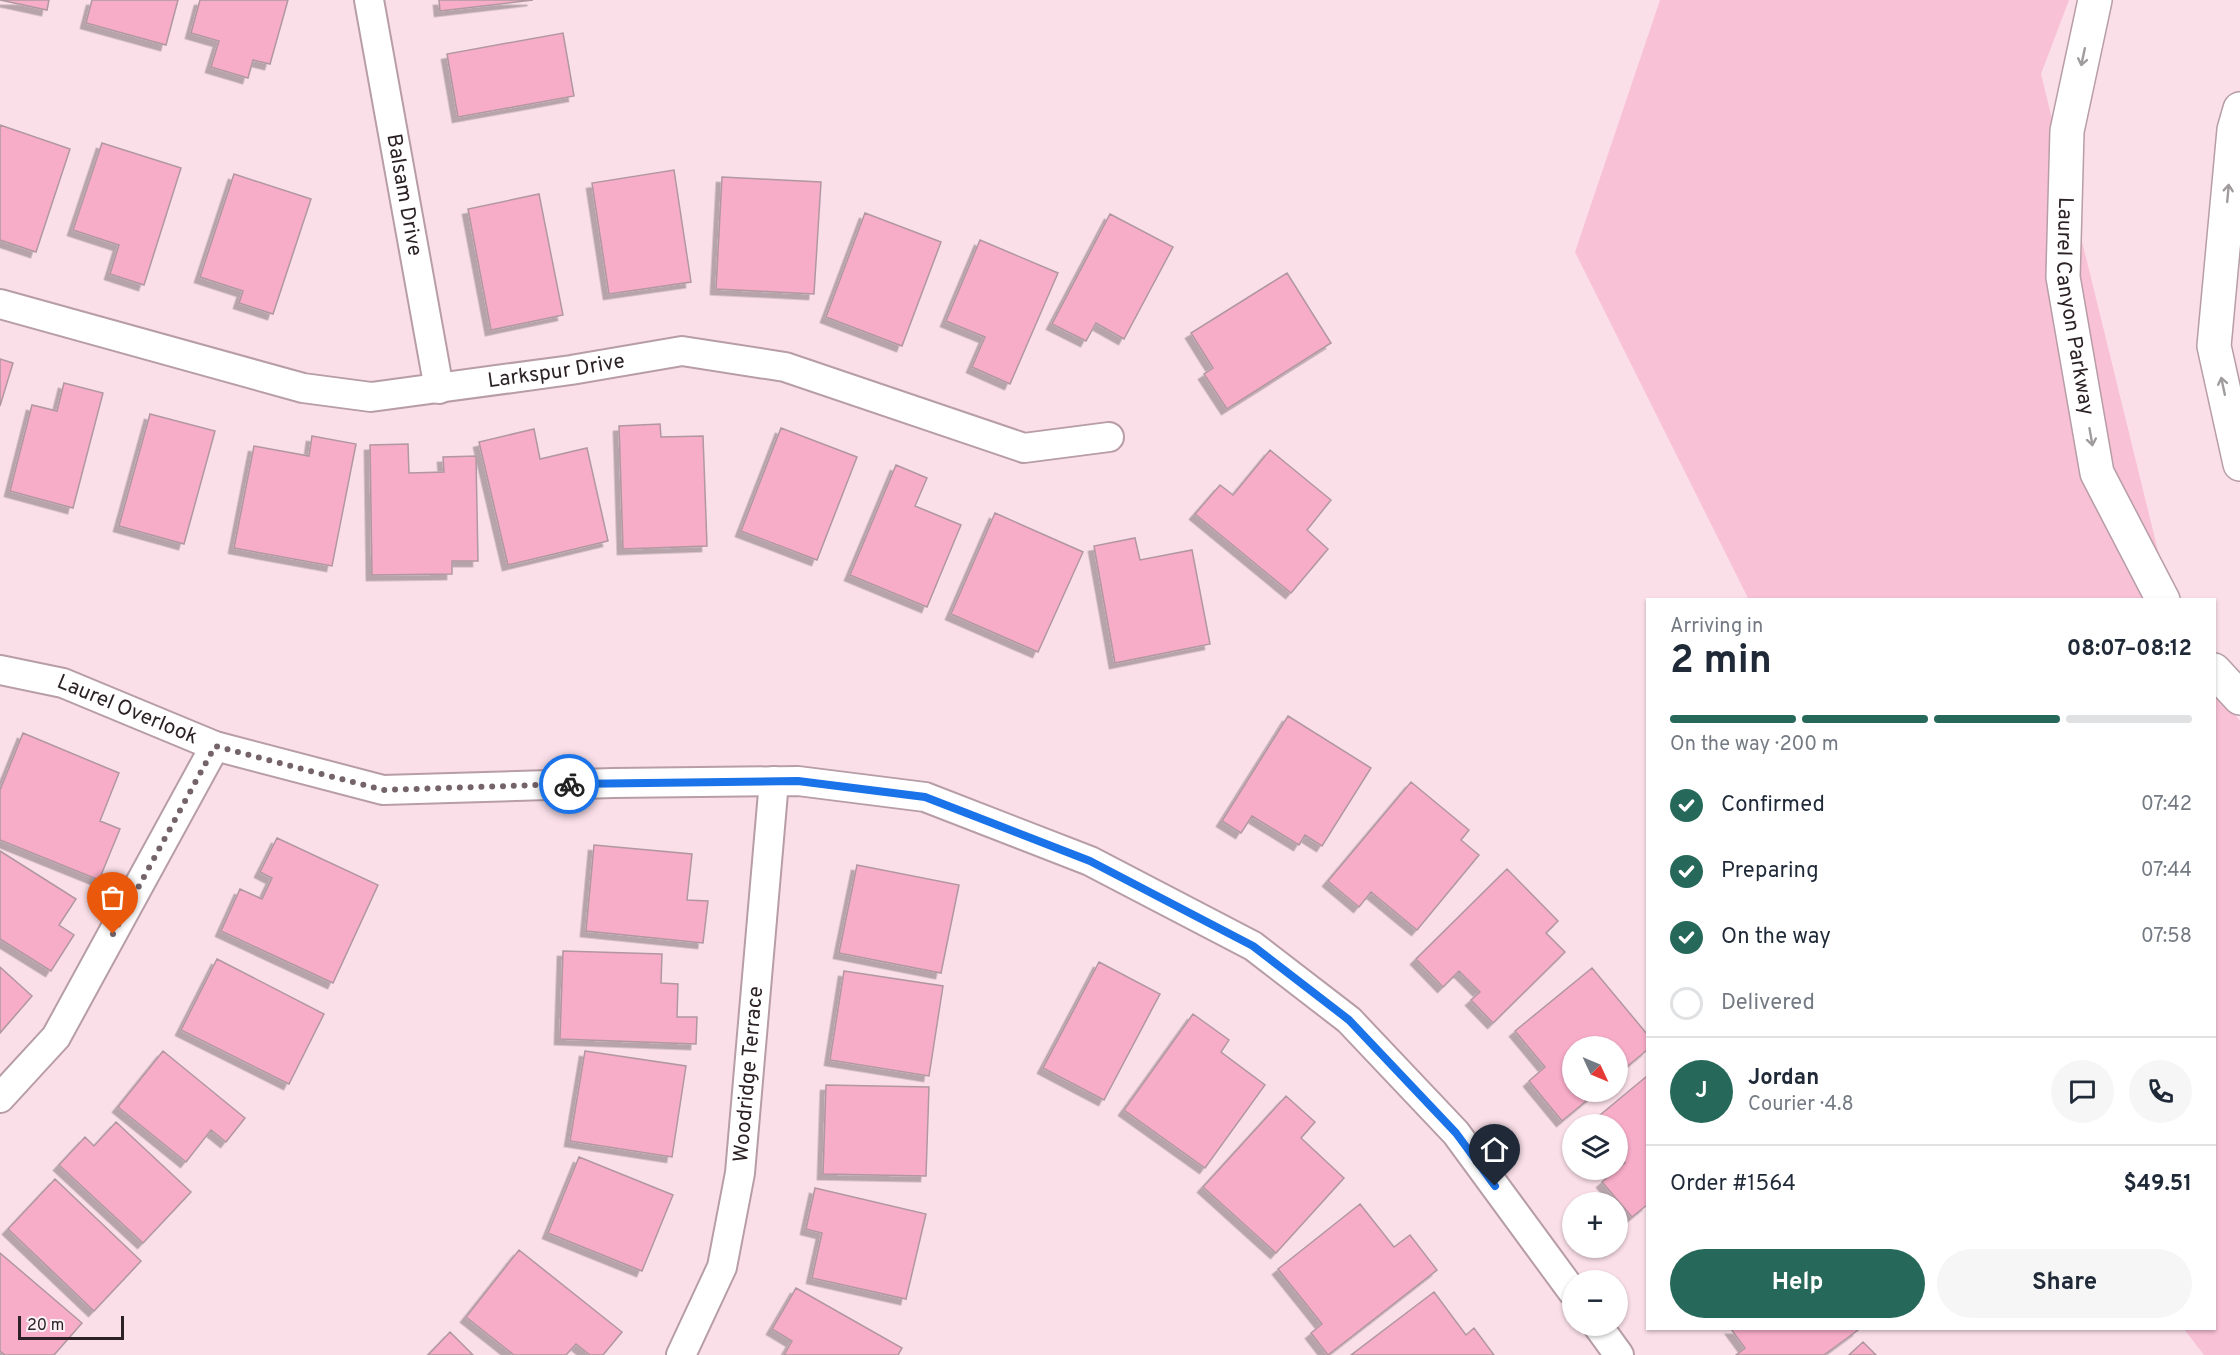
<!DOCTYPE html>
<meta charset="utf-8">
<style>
:root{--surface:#fff;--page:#f6f6f7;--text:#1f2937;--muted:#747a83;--line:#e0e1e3;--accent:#26695a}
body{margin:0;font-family:Overpass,sans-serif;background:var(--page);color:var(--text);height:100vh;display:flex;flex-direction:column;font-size:22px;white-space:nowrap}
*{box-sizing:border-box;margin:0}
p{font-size:20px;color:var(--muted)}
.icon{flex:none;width:33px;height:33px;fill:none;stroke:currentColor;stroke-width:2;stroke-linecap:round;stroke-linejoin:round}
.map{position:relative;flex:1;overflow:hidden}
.panel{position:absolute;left:1646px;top:598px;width:570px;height:732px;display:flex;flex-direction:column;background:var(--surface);border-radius:0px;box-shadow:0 2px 4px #0004}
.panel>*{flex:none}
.needle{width:39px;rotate:134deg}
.fabs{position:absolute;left:1562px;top:1036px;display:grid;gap:12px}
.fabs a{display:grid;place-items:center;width:66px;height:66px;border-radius:50%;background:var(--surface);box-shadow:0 2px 4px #0004;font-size:30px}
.scale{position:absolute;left:18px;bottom:15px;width:106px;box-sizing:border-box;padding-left:6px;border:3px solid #2c2226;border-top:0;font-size:16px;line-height:21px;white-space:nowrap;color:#2c2226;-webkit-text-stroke:4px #fcf1f5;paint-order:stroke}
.pin{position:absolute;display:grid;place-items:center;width:51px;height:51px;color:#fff;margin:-62px -26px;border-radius:50% 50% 50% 0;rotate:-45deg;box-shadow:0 0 6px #0007}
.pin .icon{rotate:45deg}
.courier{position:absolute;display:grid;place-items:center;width:60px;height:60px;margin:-30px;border:4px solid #1a73e8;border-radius:50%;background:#fff;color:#222;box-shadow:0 2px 8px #0007}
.summary em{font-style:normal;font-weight:700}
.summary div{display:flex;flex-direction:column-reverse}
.summary{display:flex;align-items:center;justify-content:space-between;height:102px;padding:0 24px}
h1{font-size:39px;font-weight:700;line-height:45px}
.bar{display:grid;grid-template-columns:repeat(4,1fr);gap:9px 6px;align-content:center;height:72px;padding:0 24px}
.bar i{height:8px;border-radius:4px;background:var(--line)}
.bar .selected{background:var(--accent)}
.bar p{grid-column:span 4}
.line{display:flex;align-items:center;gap:15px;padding:0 24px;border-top:2px solid var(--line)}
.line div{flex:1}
.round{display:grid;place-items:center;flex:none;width:63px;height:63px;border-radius:32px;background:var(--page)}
ol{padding:0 24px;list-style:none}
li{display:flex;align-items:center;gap:18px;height:66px}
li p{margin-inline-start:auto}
li .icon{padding:6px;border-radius:50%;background:var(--accent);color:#fff;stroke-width:4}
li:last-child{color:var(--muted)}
li i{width:33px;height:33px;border:3px solid var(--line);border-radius:50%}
.action{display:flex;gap:12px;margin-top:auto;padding:12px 24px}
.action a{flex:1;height:69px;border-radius:36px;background:var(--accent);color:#fff;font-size:24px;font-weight:700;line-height:69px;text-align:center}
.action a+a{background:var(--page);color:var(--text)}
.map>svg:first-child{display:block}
</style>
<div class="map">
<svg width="2240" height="1355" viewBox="0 0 2240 1355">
<defs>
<filter id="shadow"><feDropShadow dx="-5.5" dy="5.5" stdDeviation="0" flood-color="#0004"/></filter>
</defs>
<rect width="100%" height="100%" fill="#fadfe8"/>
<!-- green -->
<path fill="#f8c1d5" d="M1660 0H2069L2041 74 2170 600H1749L1575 252Z
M2214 688 2240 721V1355H2204L2184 1329H2214Z"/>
<!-- building -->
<path fill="#f7acc8" stroke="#b198a0" stroke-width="1.5" filter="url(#shadow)" d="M0 0H49L47 10Z
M92 0H178L166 45 86 23Z
M200 0H288L270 64 253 60 248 78 211 67 219 41 191 33Z
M439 0H533L440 11Z
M563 33 574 96 458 117 447 54Z
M0 125 70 149 36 252 0 240Z
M102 143 181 168 144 285 110 274 119 245 73 230Z
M674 170 691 282 609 294 592 183Z
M234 174 311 199 273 314 239 303 243 291 200 277Z
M722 177 821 182 814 294 716 289Z
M539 194 563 315 491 330 468 209Z
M865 213 941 242 902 346 826 317Z
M1110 214 1173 247 1124 339 1096 323 1086 341 1052 324Z
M980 240 1058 273 1010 384 972 367 985 337 946 321Z
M1287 273 1331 343 1227 409 1204 374 1213 368 1191 333Z
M0 359 13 363 0 406Z
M64 383 103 393 73 508 10 491 32 405 57 411Z
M150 414 215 431 184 544 119 526Z
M660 424 661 437 703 436 707 546 623 549 619 426Z
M781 428 857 457 817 560 741 531Z
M534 429 540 459 587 448 608 541 508 565 479 442Z
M312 436 356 444 332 566 234 548 254 446 309 456Z
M408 444 409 473 444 472 443 457 476 456 478 561H452V574L372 575 370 445Z
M1270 450 1331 500 1307 530 1328 549 1291 593 1195 514 1220 485 1233 495Z
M896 465 927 478 915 506 961 525 927 607 850 575Z
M995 513 1083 552 1038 652 951 614Z
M1135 538 1140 560 1192 550 1210 644 1115 663 1094 546Z
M1288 716 1371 768 1322 846 1305 835 1299 845 1252 816 1241 833 1222 821Z
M23 733 119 773 100 821 120 829 99 880 0 840V790Z
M1411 782 1469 830 1461 840 1479 855 1417 930 1371 892 1359 907 1328 881Z
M277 838 378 885 333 983 221 931 240 889 262 899 272 878 260 872Z
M594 845 692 854 687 900 708 901 703 943 586 931Z
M0 851 76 899 59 925 74 935 51 971 0 939Z
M857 865 959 885 941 973 839 953Z
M1507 869 1558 921 1546 933 1565 952 1493 1023 1471 1000 1480 992 1459 971 1443 987 1416 959Z
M563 951 662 954 661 983 678 984 677 1017H697L696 1044 560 1039Z
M217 959 324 1014 289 1084 181 1030Z
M1099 962 1160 994 1104 1100 1043 1068Z
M0 967 32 996 0 1033Z
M1592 968 1647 1034V1050L1617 1075V1047H1572V1092H1597L1562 1121 1529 1081 1545 1067 1515 1031Z
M844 971 943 986 929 1076 830 1060Z
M1193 1014 1229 1040 1221 1052 1265 1085 1205 1168 1124 1110Z
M163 1051 245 1118 226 1142 211 1130 186 1162 118 1107Z
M585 1051 686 1066 672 1157 570 1141Z
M1647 1076V1205L1632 1217 1602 1182 1625 1163 1617 1153V1125H1588Z
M826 1085 929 1087 926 1176 823 1174Z
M1286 1096 1315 1122 1301 1138 1344 1178 1276 1253 1203 1187Z
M116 1122 191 1192 143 1243 59 1165 85 1137 94 1146Z
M579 1157 673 1195 642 1271 548 1233Z
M55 1179 141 1261 94 1311 8 1229Z
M815 1188 926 1214 906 1299 812 1278 822 1233 806 1229Z
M1360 1204 1394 1247 1410 1235 1437 1270 1328 1355 1311 1333 1322 1324 1278 1269Z
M519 1250 622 1332 603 1355H590L576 1344 566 1355H514L466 1317Z
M0 1253 82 1323 54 1355H5L0 1351Z
M796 1288 902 1348 898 1355H784L792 1341 772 1329Z
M1434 1292 1466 1335 1474 1328 1494 1355H1351Z
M1731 1329H1858V1330L1824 1355H1736L1745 1348Z
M450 1332 473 1355H428Z
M1863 1342 1876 1355H1849Z"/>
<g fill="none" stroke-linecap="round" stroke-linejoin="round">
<defs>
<g id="street">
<path id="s1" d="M369 0 439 389"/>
<path id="s2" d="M0 304 303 388 371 397 571 370 682 351 785 367 1024 448 1109 437"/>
<path id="s3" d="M0 670 63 683 215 746 383 790 613 783 798 781 925 797 1090 861 1253 946 1349 1020 1456 1133 1572 1291"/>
<path d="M0 1098 56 1037 215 746"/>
<path d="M1598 1326 1619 1355"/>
<path id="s4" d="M681 1355 722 1267 740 1173 774 781"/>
</g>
<g id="secondary">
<path id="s5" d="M2095 0 2067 131 2063 277 2097 473 2163 600"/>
<path d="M2240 109 2234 130 2214 346 2240 464"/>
<path d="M2214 670 2240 698"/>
</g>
</defs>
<!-- street casing -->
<use href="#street" stroke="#b79da6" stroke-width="32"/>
<!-- secondary casing -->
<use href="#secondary" stroke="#b79da6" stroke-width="36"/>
<!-- street -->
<use href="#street" stroke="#fff" stroke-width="28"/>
<!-- secondary -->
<use href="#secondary" stroke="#fff" stroke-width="33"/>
</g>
<!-- one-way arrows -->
<defs><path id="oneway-shaft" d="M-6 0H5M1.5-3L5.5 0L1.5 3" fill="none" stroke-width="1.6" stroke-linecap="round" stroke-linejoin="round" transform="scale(1.5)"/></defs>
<g stroke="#a09c9d">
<use href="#oneway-shaft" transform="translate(2083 57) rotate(102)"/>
<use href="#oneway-shaft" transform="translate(2228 193) rotate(-85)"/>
<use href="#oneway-shaft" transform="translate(2223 386) rotate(-102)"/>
<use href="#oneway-shaft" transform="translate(2091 437) rotate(80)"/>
</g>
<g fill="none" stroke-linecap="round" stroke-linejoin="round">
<!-- done -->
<path stroke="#74646a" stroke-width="6" stroke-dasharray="0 10.8" d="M113 934 215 746 383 790 569 784"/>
<!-- route -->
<path stroke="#1a73e8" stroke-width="8" d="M569 784 798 781 925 797 1090 861 1253 946 1349 1020 1456 1133 1495 1186"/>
</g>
<g text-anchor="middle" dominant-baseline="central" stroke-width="4.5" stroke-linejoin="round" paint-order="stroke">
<!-- street labels -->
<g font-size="21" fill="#2c2226" stroke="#fcf1f5">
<text stroke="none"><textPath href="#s1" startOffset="198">Balsam Drive</textPath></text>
<text stroke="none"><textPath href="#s5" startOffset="310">Laurel Canyon Parkway</textPath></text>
<text stroke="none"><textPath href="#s2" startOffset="570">Larkspur Drive</textPath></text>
<text stroke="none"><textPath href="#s3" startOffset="134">Laurel Overlook</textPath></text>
<text stroke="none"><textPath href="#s4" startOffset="292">Woodridge Terrace</textPath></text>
</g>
</g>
</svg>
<div class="fabs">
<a><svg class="needle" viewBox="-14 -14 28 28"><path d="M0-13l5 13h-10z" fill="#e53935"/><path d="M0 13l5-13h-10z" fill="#747a83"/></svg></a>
<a><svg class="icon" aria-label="layers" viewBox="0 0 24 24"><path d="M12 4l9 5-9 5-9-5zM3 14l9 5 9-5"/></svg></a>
<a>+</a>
<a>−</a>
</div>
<div class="scale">20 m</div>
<div class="pin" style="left:113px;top:934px;background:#ea580c"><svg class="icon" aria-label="bag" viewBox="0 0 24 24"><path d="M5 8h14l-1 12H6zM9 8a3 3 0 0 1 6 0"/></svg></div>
<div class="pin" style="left:1495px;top:1186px;background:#1f2937"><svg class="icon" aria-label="home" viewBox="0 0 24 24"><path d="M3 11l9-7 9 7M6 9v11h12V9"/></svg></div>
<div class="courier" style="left:569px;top:784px"><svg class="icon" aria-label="bike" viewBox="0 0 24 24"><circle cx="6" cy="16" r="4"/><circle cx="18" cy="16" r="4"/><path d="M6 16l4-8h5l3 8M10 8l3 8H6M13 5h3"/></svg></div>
<section class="panel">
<div class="summary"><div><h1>2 min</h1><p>Arriving in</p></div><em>08:07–08:12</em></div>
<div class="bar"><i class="selected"></i><i class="selected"></i><i class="selected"></i><i></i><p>On the way · 200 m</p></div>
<ol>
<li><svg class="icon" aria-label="check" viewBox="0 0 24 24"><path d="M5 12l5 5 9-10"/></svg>Confirmed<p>07:42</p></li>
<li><svg class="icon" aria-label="check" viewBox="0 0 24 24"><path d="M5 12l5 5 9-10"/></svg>Preparing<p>07:44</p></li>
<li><svg class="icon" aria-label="check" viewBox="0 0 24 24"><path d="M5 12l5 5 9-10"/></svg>On the way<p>07:58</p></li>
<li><i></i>Delivered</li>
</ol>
<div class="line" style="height:108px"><b class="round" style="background:var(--accent);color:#fff">J</b><div><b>Jordan</b><p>Courier · 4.8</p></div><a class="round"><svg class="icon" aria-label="chat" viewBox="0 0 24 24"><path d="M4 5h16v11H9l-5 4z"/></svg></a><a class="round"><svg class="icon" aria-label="phone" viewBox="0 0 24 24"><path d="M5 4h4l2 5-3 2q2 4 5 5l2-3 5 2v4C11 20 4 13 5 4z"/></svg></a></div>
<div class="line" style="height:78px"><div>Order #1564</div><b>$49.51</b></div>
<div class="action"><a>Help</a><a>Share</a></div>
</section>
</div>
